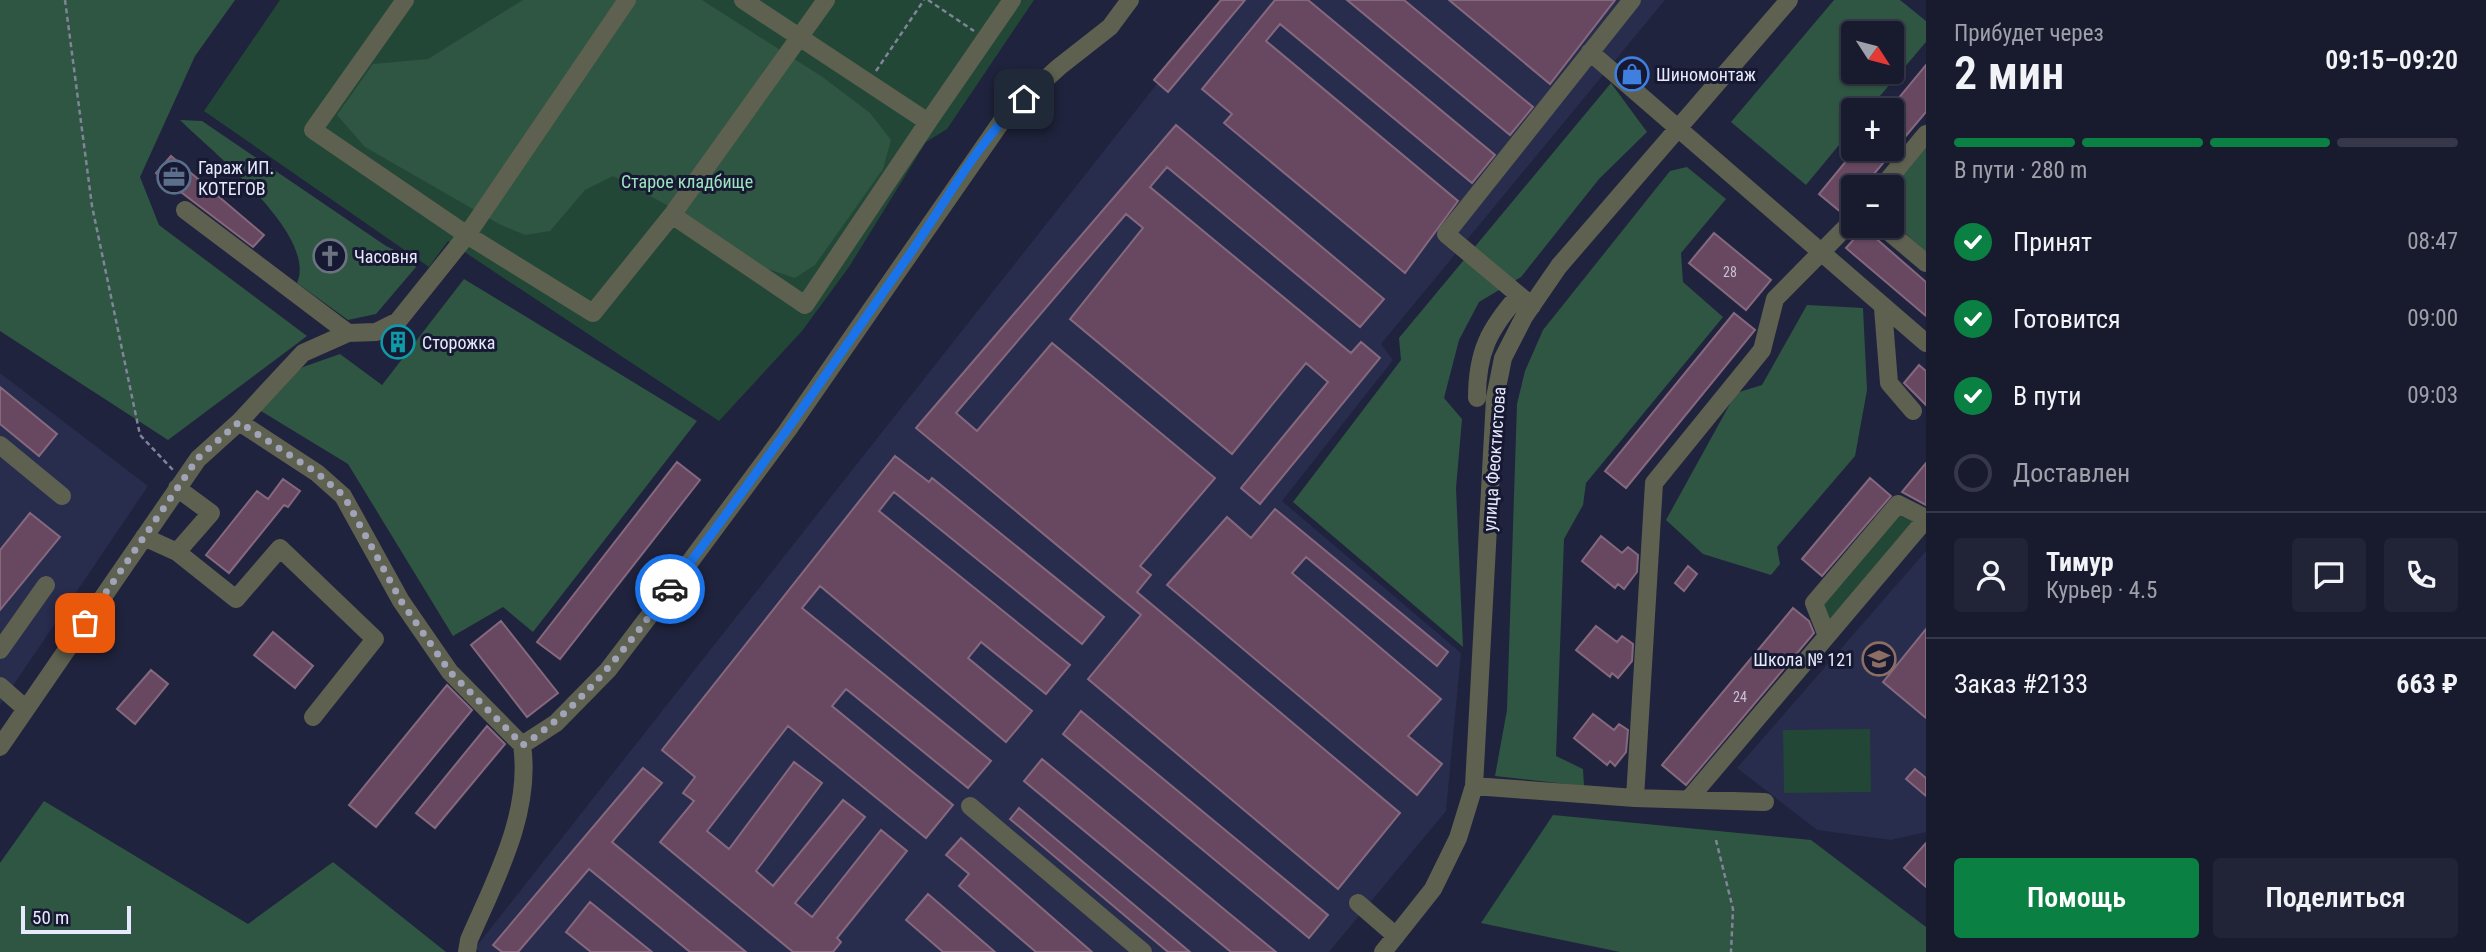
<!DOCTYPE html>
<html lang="ru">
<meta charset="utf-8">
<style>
:root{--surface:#181a2e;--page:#212336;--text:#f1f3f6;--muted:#9fa1aa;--line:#36384a;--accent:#0b8043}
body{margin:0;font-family:"Roboto Condensed",sans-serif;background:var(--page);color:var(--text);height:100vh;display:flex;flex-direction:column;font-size:26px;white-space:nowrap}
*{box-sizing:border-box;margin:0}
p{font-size:23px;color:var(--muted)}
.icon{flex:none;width:38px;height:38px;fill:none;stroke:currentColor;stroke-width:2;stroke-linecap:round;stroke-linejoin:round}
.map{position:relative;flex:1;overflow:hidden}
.side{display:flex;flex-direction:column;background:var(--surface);width:560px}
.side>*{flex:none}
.needle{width:46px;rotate:126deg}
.buttons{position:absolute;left:1841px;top:21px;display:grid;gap:14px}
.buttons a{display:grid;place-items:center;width:63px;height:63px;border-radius:7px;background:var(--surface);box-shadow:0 2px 5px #0004,0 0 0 2px var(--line);font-size:35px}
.scale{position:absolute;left:21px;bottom:18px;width:110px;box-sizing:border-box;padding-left:7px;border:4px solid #e7eafc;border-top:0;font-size:19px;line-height:24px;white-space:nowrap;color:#e7eafc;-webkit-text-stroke:5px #171933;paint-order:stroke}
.pin{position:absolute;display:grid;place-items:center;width:60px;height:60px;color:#fff;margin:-30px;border-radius:14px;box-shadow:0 4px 10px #0006}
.courier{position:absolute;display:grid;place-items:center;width:70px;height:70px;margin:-35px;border:5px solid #1a73e8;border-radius:50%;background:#fff;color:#222;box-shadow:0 2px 9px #0007}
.headline em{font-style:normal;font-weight:600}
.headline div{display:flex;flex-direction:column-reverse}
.headline{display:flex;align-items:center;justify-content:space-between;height:119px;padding:0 28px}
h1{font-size:46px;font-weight:600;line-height:52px}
.bar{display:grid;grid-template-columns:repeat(4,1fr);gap:10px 7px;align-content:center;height:84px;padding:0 28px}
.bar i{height:9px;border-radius:5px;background:var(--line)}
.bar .current{background:var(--accent)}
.bar p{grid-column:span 4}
.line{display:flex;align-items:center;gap:18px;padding:0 28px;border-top:2px solid var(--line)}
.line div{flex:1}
.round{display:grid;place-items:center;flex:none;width:74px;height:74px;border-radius:7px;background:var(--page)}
ol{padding:0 28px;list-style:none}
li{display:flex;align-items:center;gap:21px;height:77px}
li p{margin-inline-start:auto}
li .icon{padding:7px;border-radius:50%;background:var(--accent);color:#fff;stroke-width:4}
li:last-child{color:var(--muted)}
li i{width:38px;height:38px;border:4px solid var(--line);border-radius:50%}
.cta{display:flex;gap:14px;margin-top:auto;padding:14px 28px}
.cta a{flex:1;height:80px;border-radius:7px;background:var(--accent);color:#fff;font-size:28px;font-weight:600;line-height:80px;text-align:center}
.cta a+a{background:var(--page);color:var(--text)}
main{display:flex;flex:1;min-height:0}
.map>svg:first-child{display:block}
</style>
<main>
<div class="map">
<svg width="1926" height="952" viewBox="0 0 1926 952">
<rect width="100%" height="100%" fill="#20233d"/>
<!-- built -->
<path fill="#282c4d" d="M1223 0H1665L1381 344 1393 360 1282 501 1461 653 1446 811 1329 952H479L475 948Z
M0 373 148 486 0 705Z
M1926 551V832L1891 840 1817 830 1737 768Z"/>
<!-- green -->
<path fill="#224736" d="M280 0H1034L947 129 926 142 849 267 802 331 719 421 448 241 429 267 204 111Z
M1898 515 1917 520 1831 622 1823 604Z
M1870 729 1871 792 1784 793 1783 730Z"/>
<!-- forest -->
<path fill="#2f5642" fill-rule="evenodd" d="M0 0H235L195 56 140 177 159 225 307 336 168 440 0 331Z
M523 0H702L824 78 870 113 891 140 883 169 815 265 795 278 762 267 693 219 613 176 585 190 550 231 525 235 499 224 365 147 337 115 373 64 428 59Z
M1834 0H1900L1926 21V42L1868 110H1853V128L1806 185 1731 122ZM1853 33H1892V72H1853Z
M1611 83 1647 132 1599 179 1521 277 1479 302 1459 340 1444 398 1462 419 1456 488 1463 647 1293 502 1401 360 1399 338Z
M180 120 202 121 386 246 409 257 416 267 376 314 348 320 297 283C318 235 212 152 180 120Z
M1926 148V252L1892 221V188Z
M1687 167 1726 199 1681 253 1683 282 1723 317 1586 483 1583 505 1564 539 1556 756 1583 769 1584 786 1495 776 1507 710 1517 404 1525 371 1543 330 1670 171Z
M464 279 697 421 533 632 503 607 453 636 348 464 251 405 303 367 340 354 382 385Z
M1807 305 1863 308 1867 390 1855 456 1777 547 1780 564 1771 575 1703 554 1666 520 1736 393 1762 385Z
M44 801 248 924 333 862 446 952H0V863Z
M1553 815 1811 840 1926 927V952H1620L1481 923Z"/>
<!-- building -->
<path fill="#674860" stroke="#85687e" stroke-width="2" d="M1221 0H1245L1168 92 1154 80Z
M1275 0H1308L1495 155 1472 183 1280 24 1266 41 1458 201 1405 273 1224 123 1232 114 1202 89Z
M1347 0H1404L1533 107 1510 135Z
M1449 0H1615L1550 84Z
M1926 65V112L1863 187H1853V199L1842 213 1819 194 1856 149H1892V106Z
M1176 125 1384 299 1360 327 1167 167 1150 187 1351 353 1361 342 1380 358 1260 504 1241 488 1328 382 1306 363 1232 454 1070 319 1143 228 1126 214 956 413 977 431 1052 343 1215 478 1140 566 1151 575 1137 592 1400 813 1338 889 1088 679 1141 615 916 428Z
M171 156 264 235 253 247 156 173Z
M1864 228 1926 282V316L1846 248Z
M1714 233 1771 280 1746 310 1689 263Z
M1734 313 1755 330 1626 488 1605 471Z
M1919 365 1926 371V405L1904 383Z
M0 387 57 434 39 456 0 424Z
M895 456 929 482 932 478 1104 617 1082 644 894 492 879 511 1070 665 1046 694 981 642 968 658 1032 711 1006 742 820 586 802 608 991 761 968 788 846 689 832 706 953 805 926 838 788 726 707 831 729 849 794 762 822 783 756 871 773 886 843 800 865 817 795 903 812 917 881 830 907 851 837 938 841 942 833 952H793L660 842 694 801 683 793 695 777 662 750Z
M677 462 700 480 560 659 537 642Z
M1926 463V505L1902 492Z
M1870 478 1891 496 1822 576 1802 559Z
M283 479 300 491 288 507 284 505 229 573 206 555 257 491 268 499Z
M1275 509 1448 652 1437 666 1306 557 1292 573 1441 699 1408 736 1442 764 1417 795 1167 585 1227 517 1251 538Z
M30 513 60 537 0 610V550Z
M1601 536 1622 553 1628 547 1638 555 1637 572 1624 589 1618 584 1615 588 1582 561Z
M1688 566 1697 574 1684 591 1675 583Z
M1793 608 1809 621 1814 633 1686 785 1662 765Z
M501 621 558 693 527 717 471 645Z
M1596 626 1617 642 1622 636 1633 644 1632 661 1618 678 1612 673 1610 677 1576 650Z
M1926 629V718L1883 682Z
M273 632 313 666 295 688 254 655Z
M151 670 168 684 135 724 117 709Z
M447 685 472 710 376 827 349 805Z
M1081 711 1328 915 1309 938 1063 734Z
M1593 714 1614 730 1619 724 1628 730 1626 752 1615 766 1610 761 1607 765 1574 738Z
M487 726 505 744 435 828 416 813Z
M1042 759 1276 952H1231L1024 781Z
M643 768 662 783 612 842 746 952H690L589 869 518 952H502L493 945Z
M1915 769 1926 778V796L1906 779Z
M1019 808 1190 952H1168L1010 819Z
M961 838 1092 952H1036L959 886 969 874 946 855Z
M1926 843V887L1904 868Z
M928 894 995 952H943L906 920Z
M590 902 652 952H591L566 932Z"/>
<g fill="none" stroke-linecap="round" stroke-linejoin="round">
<!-- path -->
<path stroke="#808399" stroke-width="2.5" stroke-dasharray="5 3.5" stroke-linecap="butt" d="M65 0 92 206 140 435 173 470
M928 0 974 31
M876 71 924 0
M1716 840 1733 909 1731 952"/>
<!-- minor -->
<path stroke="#5f6150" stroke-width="18" d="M405 0 313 130 467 235 593 313 672 215 826 0
M743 0 928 122 1012 0
M1590 52 1926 343
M1882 187 1926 134
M185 210 348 333
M672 215 805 305 928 122
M1882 226 1926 263
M1532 306 1446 234 1632 0
M1883 308 1889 383 1913 411
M1477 398C1477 352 1489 329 1519 295
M239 422 317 473 343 496 401 601 450 672 522 745C532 813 495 880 469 940L467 952
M0 445 62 496
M144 537 177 552 211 513 177 488
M177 552 236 599 280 548 375 639 313 717
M1827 636 1926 519
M0 650 46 585
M0 686 26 709
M522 745 556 723 608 670 675 582 787 431 1006 115 1059 67 1110 27 1130 0
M0 747 198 459 239 422 303 353 348 333 376 332 398 321 467 235 627 0
M1474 786 1635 798 1765 802
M1635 798 1654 483 1762 350 1775 299 1853 220
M1688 800 1827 636 1814 603 1898 504 1926 518
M970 806 1143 952
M1358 903 1396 936
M1383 952 1433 889 1458 838 1474 786 1495 398 1503 358 1524 317 1559 266 1789 0"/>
</g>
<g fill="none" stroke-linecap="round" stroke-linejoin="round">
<!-- done -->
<path stroke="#a1a4b9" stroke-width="7" stroke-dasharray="0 12.6" d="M85 623 198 458 239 422 317 473 344 496 401 601 450 672 523 745C584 705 626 647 670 589"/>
<!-- route -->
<path stroke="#1a73e8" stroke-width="9" d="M670 589C752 482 828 372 905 261 943 207 975 144 1024 99"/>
</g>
<!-- icons -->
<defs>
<symbol id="shop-ring" viewBox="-11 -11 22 22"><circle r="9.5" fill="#171933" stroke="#3f7fe0" stroke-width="1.5"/><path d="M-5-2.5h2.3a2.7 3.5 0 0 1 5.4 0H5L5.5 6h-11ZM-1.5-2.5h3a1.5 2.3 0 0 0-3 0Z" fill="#3f7fe0"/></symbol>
<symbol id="office-ring" viewBox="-11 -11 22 22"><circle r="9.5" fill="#171933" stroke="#5c6f8a" stroke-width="1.5"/><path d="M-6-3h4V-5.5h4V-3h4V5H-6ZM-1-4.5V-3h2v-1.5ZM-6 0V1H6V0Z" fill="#5c6f8a"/></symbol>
<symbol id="church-ring" viewBox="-11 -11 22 22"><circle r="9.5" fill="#171933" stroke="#6b7280" stroke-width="1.5"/><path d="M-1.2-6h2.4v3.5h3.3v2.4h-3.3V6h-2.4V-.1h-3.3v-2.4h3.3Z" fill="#6b7280"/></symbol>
<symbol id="building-ring" viewBox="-11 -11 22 22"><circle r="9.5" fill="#171933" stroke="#0f9aa8" stroke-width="1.5"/><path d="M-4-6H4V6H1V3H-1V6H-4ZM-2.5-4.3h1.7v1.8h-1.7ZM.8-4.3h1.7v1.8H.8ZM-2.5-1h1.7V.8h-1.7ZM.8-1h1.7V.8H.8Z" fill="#0f9aa8"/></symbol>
<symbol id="school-ring" viewBox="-11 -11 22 22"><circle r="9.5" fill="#171933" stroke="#8d6e63" stroke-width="1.5"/><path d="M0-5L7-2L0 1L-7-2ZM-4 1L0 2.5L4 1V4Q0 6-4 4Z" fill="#8d6e63"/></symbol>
</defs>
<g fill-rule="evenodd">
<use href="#shop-ring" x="1613" y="55" width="38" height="38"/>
<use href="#office-ring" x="155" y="158" width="38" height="38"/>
<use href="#church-ring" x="311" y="237" width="38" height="38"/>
<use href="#building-ring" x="379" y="323" width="38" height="38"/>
<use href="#school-ring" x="1860" y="640" width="38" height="38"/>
</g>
<g text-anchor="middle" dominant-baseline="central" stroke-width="6" stroke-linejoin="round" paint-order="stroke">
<!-- number labels -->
<g font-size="14" fill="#c7c2d5">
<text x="1730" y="272">28</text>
<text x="1740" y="697">24</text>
</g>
<!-- poi labels -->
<g font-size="18" fill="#e7eafc" stroke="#171933" text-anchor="start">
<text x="1656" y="74">Шиномонтаж</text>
<text x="198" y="167">Гараж ИП.<tspan x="198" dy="21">КОТЕГОВ</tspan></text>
<text x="354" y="256">Часовня</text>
<text x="422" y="342">Сторожка</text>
<text x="1854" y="659" text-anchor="end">Школа № 121</text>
</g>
<!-- park labels -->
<g font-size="18" fill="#9ee3bf" stroke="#171933">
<text x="687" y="181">Старое кладбище</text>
</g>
<!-- street labels -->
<g font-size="18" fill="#e7eafc" stroke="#171933">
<text transform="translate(1494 459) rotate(-86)">улица Феоктистова</text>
</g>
</g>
</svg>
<div class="buttons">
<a><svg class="needle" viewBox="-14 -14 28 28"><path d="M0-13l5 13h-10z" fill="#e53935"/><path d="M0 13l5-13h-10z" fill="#9fa1aa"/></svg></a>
<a>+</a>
<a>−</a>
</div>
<div class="scale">50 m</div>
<div class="pin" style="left:85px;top:623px;background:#ea580c"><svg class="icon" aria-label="bag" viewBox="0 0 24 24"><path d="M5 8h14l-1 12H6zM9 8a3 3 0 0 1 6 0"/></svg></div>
<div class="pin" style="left:1024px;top:99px;background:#1f2937"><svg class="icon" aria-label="home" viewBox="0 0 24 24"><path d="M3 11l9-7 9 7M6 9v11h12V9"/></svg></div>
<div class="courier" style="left:670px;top:589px"><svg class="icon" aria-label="car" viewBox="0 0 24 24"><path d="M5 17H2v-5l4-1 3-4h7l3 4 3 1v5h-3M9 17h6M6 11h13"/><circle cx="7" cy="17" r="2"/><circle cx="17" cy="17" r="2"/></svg></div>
</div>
<section class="side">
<div class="headline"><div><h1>2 мин</h1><p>Прибудет через</p></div><em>09:15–09:20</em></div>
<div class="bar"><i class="current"></i><i class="current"></i><i class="current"></i><i></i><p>В пути · 280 m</p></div>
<ol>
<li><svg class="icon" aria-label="check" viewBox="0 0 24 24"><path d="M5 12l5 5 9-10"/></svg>Принят<p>08:47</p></li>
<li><svg class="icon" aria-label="check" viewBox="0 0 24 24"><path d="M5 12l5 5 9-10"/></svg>Готовится<p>09:00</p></li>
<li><svg class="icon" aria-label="check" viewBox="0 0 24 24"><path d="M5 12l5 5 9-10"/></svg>В пути<p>09:03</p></li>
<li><i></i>Доставлен</li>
</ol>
<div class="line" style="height:126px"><a class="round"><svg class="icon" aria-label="person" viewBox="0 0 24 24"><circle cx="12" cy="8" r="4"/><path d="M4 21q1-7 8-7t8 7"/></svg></a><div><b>Тимур</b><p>Курьер · 4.5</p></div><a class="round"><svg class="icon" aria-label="chat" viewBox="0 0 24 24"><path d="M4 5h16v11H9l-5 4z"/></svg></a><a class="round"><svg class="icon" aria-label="phone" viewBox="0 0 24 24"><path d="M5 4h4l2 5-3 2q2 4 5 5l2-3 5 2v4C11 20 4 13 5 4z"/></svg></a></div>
<div class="line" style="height:91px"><div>Заказ #2133</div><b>663 ₽</b></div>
<div class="cta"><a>Помощь</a><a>Поделиться</a></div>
</section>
</main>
